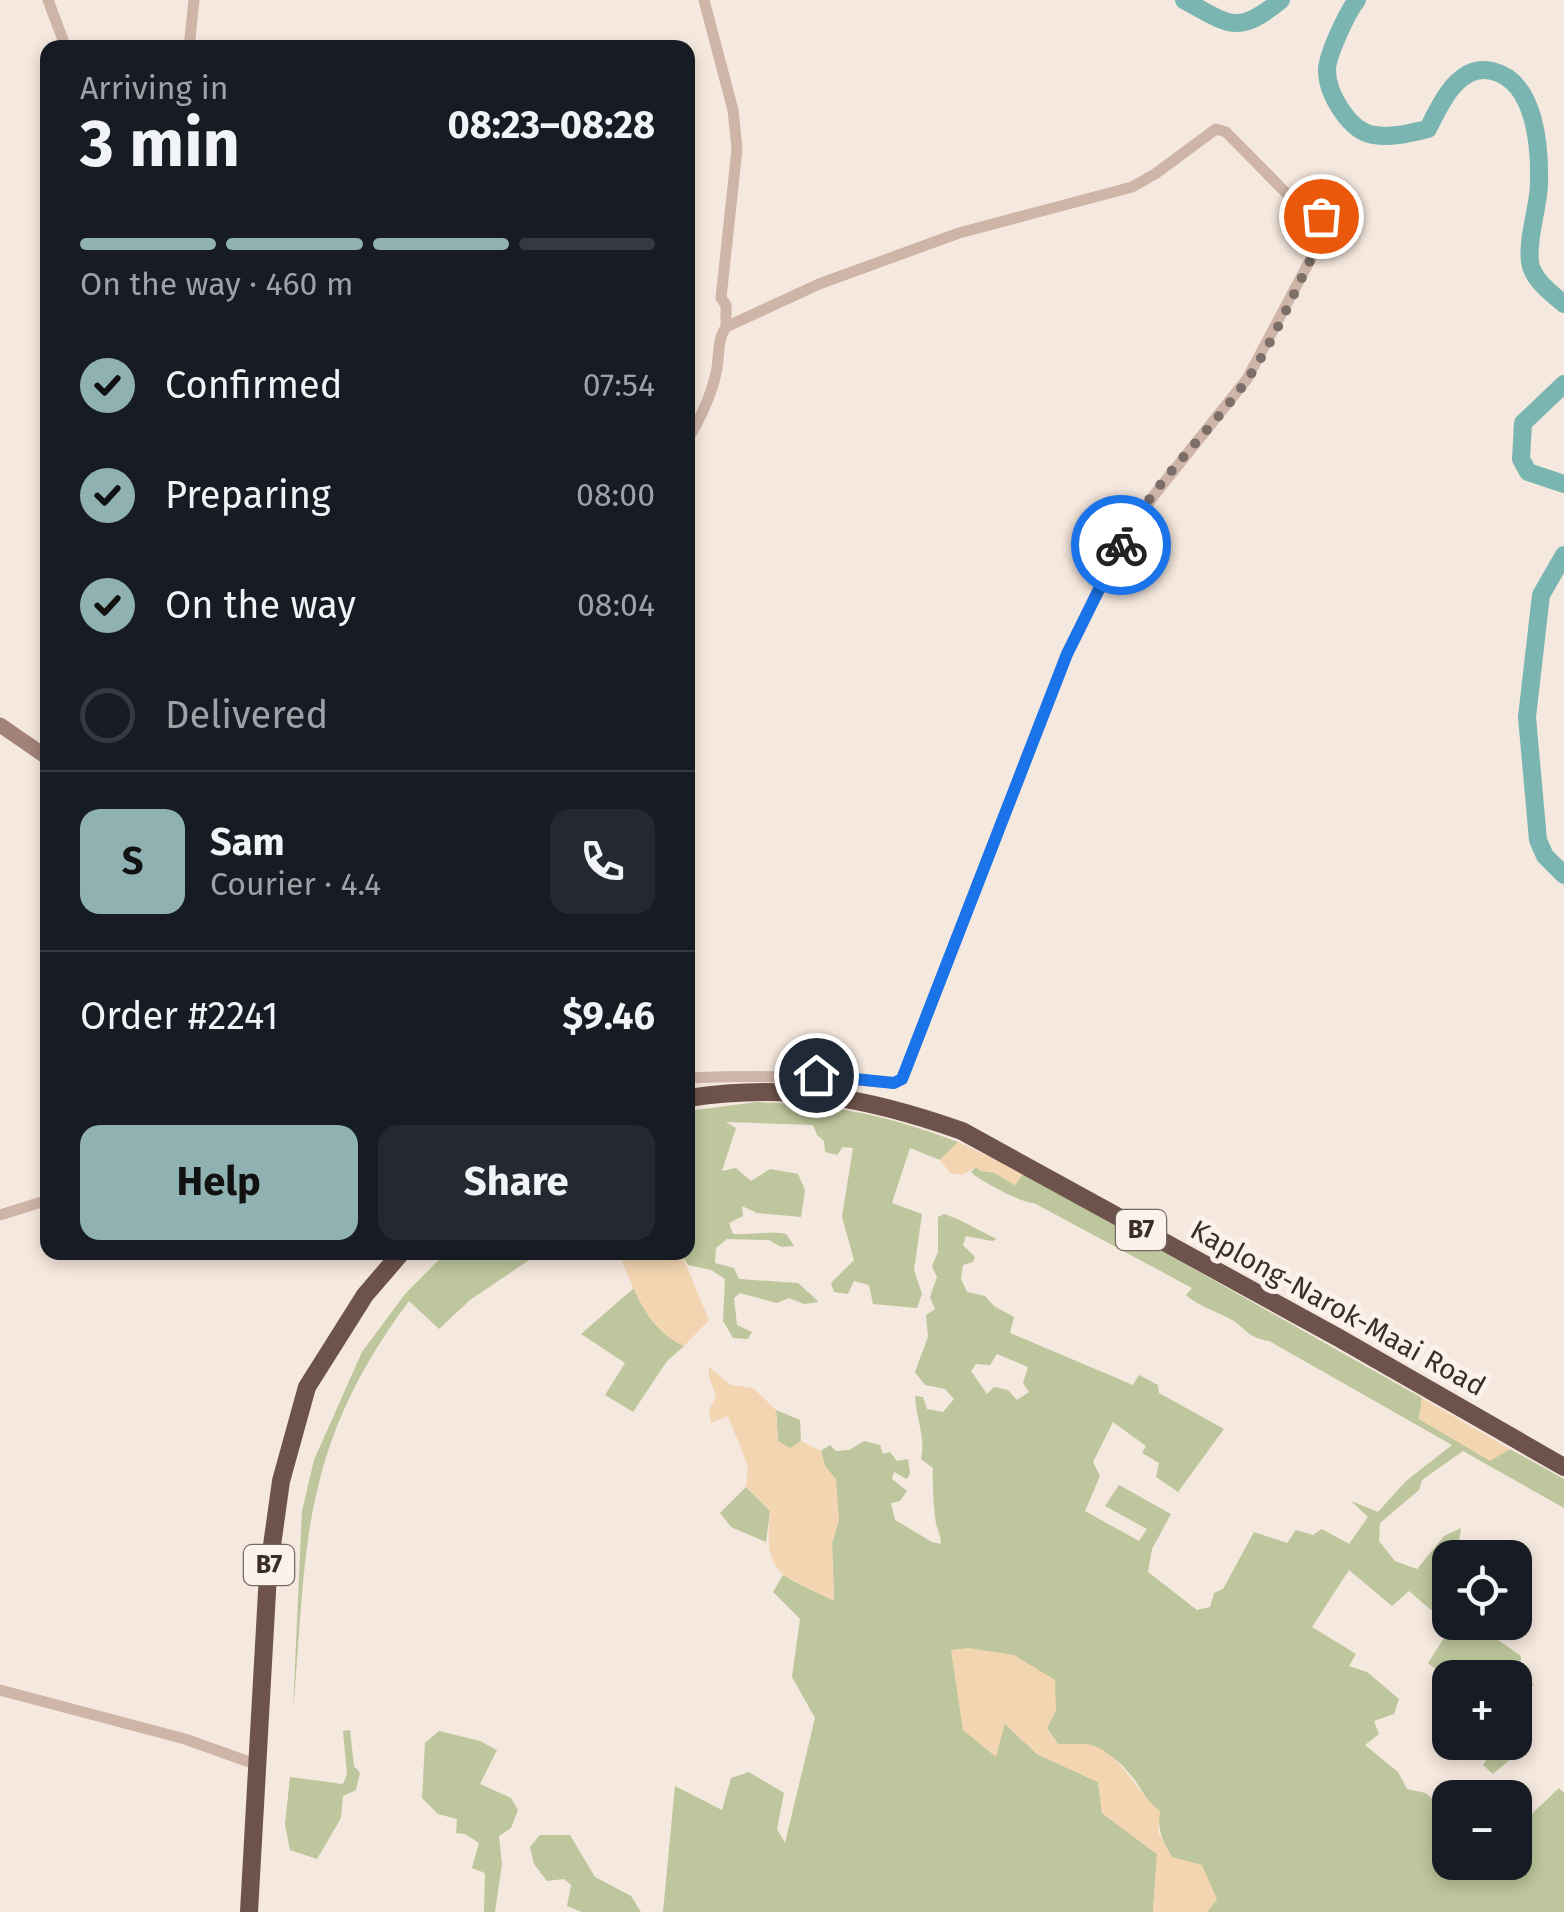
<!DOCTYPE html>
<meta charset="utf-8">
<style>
:root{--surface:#171b24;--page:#242831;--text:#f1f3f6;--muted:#9ea1a6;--line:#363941;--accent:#90b1b2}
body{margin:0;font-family:"Fira Sans",sans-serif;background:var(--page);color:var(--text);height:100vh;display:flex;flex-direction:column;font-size:38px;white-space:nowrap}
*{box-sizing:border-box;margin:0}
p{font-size:32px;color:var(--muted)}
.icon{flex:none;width:55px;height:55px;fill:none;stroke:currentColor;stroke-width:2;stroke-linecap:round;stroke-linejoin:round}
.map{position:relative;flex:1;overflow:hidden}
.details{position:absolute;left:40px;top:40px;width:655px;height:1220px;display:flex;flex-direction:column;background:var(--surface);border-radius:20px;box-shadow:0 5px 15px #0003}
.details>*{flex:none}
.controls{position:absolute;left:1432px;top:1540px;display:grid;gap:20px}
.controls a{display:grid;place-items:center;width:100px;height:100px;border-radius:20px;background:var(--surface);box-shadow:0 5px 15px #0003;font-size:50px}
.pin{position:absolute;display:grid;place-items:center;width:85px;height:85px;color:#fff;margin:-42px;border:5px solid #fff;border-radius:50%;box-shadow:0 2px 10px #0007}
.courier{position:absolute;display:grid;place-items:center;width:100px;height:100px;margin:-50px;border:8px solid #1a73e8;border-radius:50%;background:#fff;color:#222;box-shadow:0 2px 12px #0007}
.head em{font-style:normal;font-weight:700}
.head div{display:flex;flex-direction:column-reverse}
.head{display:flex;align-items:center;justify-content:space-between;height:170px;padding:0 40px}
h1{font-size:65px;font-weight:700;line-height:75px}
.bar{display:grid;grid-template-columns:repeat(4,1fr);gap:15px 10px;align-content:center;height:120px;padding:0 40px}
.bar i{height:12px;border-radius:8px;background:var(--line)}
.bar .current{background:var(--accent)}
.bar p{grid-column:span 4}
.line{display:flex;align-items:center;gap:25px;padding:0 40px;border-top:2px solid var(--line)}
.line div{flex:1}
.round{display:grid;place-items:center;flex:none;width:105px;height:105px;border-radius:20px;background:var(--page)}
ol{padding:0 40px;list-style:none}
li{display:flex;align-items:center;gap:30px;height:110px}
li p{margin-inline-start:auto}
li .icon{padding:10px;border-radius:50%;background:var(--accent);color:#111;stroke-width:4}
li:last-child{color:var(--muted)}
li i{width:55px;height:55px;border:5px solid var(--line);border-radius:50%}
.cta{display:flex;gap:20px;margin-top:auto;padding:20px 40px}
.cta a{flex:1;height:115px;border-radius:20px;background:var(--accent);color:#111;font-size:40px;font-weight:700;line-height:115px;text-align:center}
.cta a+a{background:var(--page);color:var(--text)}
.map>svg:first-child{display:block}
</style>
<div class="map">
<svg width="1564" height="1912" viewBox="0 0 1564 1912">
<rect width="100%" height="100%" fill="#f5e8de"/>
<!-- green -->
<path fill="#bdc69c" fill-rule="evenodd" d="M757 1102C837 1105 883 1114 958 1142L940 1160 910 1148 892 1203 922 1214 914 1270 922 1294 917 1308 873 1304 869 1285 854 1281 848 1294 834 1292 831 1283 854 1260 842 1217 853 1148 843 1147 837 1155 825 1152 824 1141 817 1135 813 1125 726 1122 736 1128 722 1171 736 1168 751 1181 770 1169 798 1174 805 1190 801 1217 757 1213 742 1206 743 1216 729 1223 733 1234C751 1235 770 1231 786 1234L794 1246 781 1247 769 1240 727 1239 716 1248 715 1263 734 1268 739 1279 798 1283 819 1302 804 1304 789 1298 777 1303 740 1293 734 1298 737 1325 752 1332 748 1339 733 1338 723 1321 725 1279 711 1270 688 1265 681 1253 688 1252V1111Z
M976 1167 981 1171 994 1172 1015 1185 1024 1173 1422 1398 1419 1419 1490 1460 1510 1449 1564 1479V1508L1463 1451 1422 1480 1419 1490 1380 1523 1379 1541 1395 1561 1417 1569 1444 1536 1461 1528 1459 1542 1447 1546 1435 1559 1450 1569V1622L1507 1623 1495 1638 1521 1656 1520 1671 1534 1685 1517 1696 1515 1678 1450 1680 1428 1663 1451 1627 1409 1591 1392 1606 1349 1570 1312 1627 1356 1654 1349 1666 1367 1672 1399 1699 1394 1714 1374 1721 1379 1734 1365 1745 1398 1772 1407 1789 1426 1793 1442 1808 1436 1825 1450 1839V1862L1473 1863 1477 1866 1481 1863 1515 1862V1830L1559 1788 1564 1793V1912H1207L1217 1899C1188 1872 1156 1855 1159 1811 1145 1800 1141 1787 1130 1774 1109 1748 1089 1745 1058 1744L1047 1728 1056 1710 1004 1723 1037 1754 1098 1782 1102 1813 1157 1854 1153 1912H663L675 1786 722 1810 731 1778 749 1772 784 1793 777 1829 785 1843 815 1718 792 1677 800 1619 773 1592 783 1575 834 1600 832 1543 839 1519 821 1451 830 1445 836 1451 849 1450 864 1441 880 1445 883 1454 890 1452 897 1461 908 1459 910 1473 907 1479 894 1472 892 1479 907 1491 900 1501 891 1503 895 1520 932 1542 941 1544C941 1538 939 1533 937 1527 934 1518 932 1479 933 1468L921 1459C926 1439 916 1417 915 1396L923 1397 927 1409 943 1412 954 1399 945 1389 925 1385 915 1372 928 1337 926 1315 935 1309 930 1297 937 1277 932 1266 938 1252V1217L944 1214C963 1220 979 1231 997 1239L992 1241 966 1236 963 1245 975 1257 973 1262 963 1265 961 1279 967 1292 985 1296 994 1306 1014 1317 1010 1333 1133 1385 1139 1375 1158 1385 1159 1393 1224 1429 1178 1492 1156 1477 1159 1463 1142 1453 1146 1446 1113 1422 1093 1462 1100 1476 1085 1511 1139 1541 1147 1529 1105 1506 1119 1485 1171 1514 1152 1549 1148 1572 1197 1610 1210 1607 1214 1593 1223 1589 1254 1532 1287 1543 1296 1530 1313 1535 1322 1529 1349 1544 1368 1517 1351 1501 1378 1512 1406 1481 1452 1445 1269 1341C1247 1337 1249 1331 1232 1320 1216 1311 1200 1307 1186 1295L1192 1288 1034 1203C1024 1204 978 1180 971 1172ZM997 1354 1028 1367 1023 1383 1029 1392 1017 1400 1008 1390 994 1387 987 1394 971 1371 976 1364 990 1365Z
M446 1253 533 1252 535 1256 470 1300 439 1329 409 1301C367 1357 334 1418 318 1487 301 1554 300 1640 293 1710L302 1511 314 1460 362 1352 405 1294Z
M634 1288C644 1312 659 1335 684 1346L667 1361 633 1412 605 1395 625 1363 581 1334Z
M776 1410 800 1420 801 1441 791 1449 778 1441Z
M746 1487 770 1511 766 1542 731 1527 720 1513Z
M350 1730 354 1766 360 1773 356 1790 343 1796 341 1818 317 1859 290 1850 285 1825 290 1777 343 1784 347 1774 343 1731Z
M439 1731 480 1741 497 1750 480 1784 511 1798 518 1810 511 1828 499 1836 502 1864 495 1912H484L485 1873 472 1868 479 1843 465 1834 456 1833 457 1819 438 1814 422 1798 425 1743Z
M1515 1739 1520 1751 1493 1774 1483 1765 1489 1756 1472 1743 1515 1742Z
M540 1835H570L595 1877 631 1896 641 1912H582L567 1906 571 1885 564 1879 547 1881 534 1864 530 1847Z"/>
<!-- sand -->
<path fill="#f3d5b2" d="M958 1142 1024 1173 1015 1185 994 1173 981 1171 976 1167 962 1175 950 1173 940 1160Z
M619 1253H681L709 1320 684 1346C647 1330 633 1288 619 1253Z
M709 1367 731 1385 753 1388 776 1410 778 1441 790 1448 801 1441 821 1451 825 1466 836 1479 839 1519 832 1543 834 1601C781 1574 763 1577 770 1511L746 1487 748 1466 728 1416 711 1423 709 1410 716 1397 709 1376Z
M1422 1398 1510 1449 1490 1461 1419 1419Z
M969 1648 1014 1655 1055 1680 1056 1710 1047 1729 1058 1744C1068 1745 1081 1743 1091 1745 1121 1753 1136 1793 1160 1811L1158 1832 1172 1857 1202 1865 1217 1899 1207 1912H1153L1157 1854 1102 1813 1098 1782 1037 1754 1005 1723 996 1757 963 1730 951 1650Z"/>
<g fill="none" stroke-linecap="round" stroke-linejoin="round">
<!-- river -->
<path stroke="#7ab5b1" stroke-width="18" d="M1184 0C1230 25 1237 36 1281 0
M1357 0C1348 11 1327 55 1327 70 1327 94 1350 132 1374 135 1392 138 1410 133 1428 129 1440 105 1458 63 1492 71 1536 81 1540 148 1539 185 1538 209 1527 238 1530 262 1532 279 1552 294 1564 304
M1564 384 1523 423 1521 459 1528 472 1564 484
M1564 555 1541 595 1527 717 1538 840 1545 856 1564 875"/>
<!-- minor -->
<path stroke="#cfb5a8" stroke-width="11" d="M48 0 66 48
M704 0 733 110 737 149 721 298 726 305V327
M189 48 194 0
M688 439C700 419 711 396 716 373 720 357 716 342 726 327
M688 1078C760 1075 821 1076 894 1083L902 1079 1067 654 1109 568 1127 533 1155 494 1247 379 1326 230 1327 222 1291 198 1226 132 1216 129 1155 174 1132 187 959 233 819 284 726 327
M0 1215 48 1200
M0 1690 185 1739 258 1765"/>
<!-- secondary -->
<path stroke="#a38379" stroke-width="15" d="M0 725 48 758"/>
<!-- trunk -->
<path stroke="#6e534c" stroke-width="18" d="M688 1098C789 1083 866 1097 962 1131L1339 1338 1564 1467
M249 1912 268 1574 281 1481 307 1387 365 1295 402 1252"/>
</g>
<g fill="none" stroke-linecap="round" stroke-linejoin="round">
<!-- done -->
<path stroke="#7c6e68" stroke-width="10" stroke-dasharray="0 18" d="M1121 545C1152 483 1207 436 1247 380 1279 333 1299 279 1326 230L1328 222 1321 216"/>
<!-- route -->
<path stroke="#1a73e8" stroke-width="12" d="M816 1075 894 1083 902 1079 1067 654 1121 545"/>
</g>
<g text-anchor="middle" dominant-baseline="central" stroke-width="10" stroke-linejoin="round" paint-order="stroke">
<!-- shield labels -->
<g fill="#fcf2eb" stroke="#756863" stroke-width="2.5">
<rect x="1116" y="1210" width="50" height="40" rx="8"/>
<rect x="244" y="1545" width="50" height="40" rx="8"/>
</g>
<g font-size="25" font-weight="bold" fill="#3b2d29">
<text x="1141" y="1230">B7</text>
<text x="269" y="1565">B7</text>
</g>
<!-- street labels -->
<g font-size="28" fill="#3b2d29" stroke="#fcf2eb">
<text transform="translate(1338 1308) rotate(29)">Kaplong-Narok-Maai Road</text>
</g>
</g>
</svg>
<div class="controls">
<a><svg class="icon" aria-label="locate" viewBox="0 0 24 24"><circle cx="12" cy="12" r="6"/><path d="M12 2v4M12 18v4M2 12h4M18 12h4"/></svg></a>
<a>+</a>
<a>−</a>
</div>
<div class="pin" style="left:1321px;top:216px;background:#ea580c"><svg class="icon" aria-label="bag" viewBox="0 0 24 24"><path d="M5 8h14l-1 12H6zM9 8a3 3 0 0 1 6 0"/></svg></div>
<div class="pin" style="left:816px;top:1075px;background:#1f2937"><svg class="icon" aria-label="home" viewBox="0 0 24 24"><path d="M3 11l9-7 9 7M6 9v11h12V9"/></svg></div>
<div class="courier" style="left:1121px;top:545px"><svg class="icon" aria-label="bike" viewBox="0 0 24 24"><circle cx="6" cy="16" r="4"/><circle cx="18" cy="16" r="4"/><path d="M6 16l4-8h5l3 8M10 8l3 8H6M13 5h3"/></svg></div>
<section class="details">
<div class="head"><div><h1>3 min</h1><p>Arriving in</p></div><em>08:23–08:28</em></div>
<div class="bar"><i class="current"></i><i class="current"></i><i class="current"></i><i></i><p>On the way · 460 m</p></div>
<ol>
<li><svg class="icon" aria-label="check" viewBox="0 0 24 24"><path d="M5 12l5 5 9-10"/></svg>Confirmed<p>07:54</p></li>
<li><svg class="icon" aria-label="check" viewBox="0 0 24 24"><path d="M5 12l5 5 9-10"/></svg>Preparing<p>08:00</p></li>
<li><svg class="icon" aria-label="check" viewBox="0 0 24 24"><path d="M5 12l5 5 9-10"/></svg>On the way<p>08:04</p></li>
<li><i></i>Delivered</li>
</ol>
<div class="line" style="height:180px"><b class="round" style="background:var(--accent);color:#111">S</b><div><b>Sam</b><p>Courier · 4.4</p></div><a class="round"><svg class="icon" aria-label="phone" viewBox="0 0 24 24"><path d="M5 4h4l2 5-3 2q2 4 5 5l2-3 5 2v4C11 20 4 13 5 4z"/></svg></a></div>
<div class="line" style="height:130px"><div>Order #2241</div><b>$9.46</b></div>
<div class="cta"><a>Help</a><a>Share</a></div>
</section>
</div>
